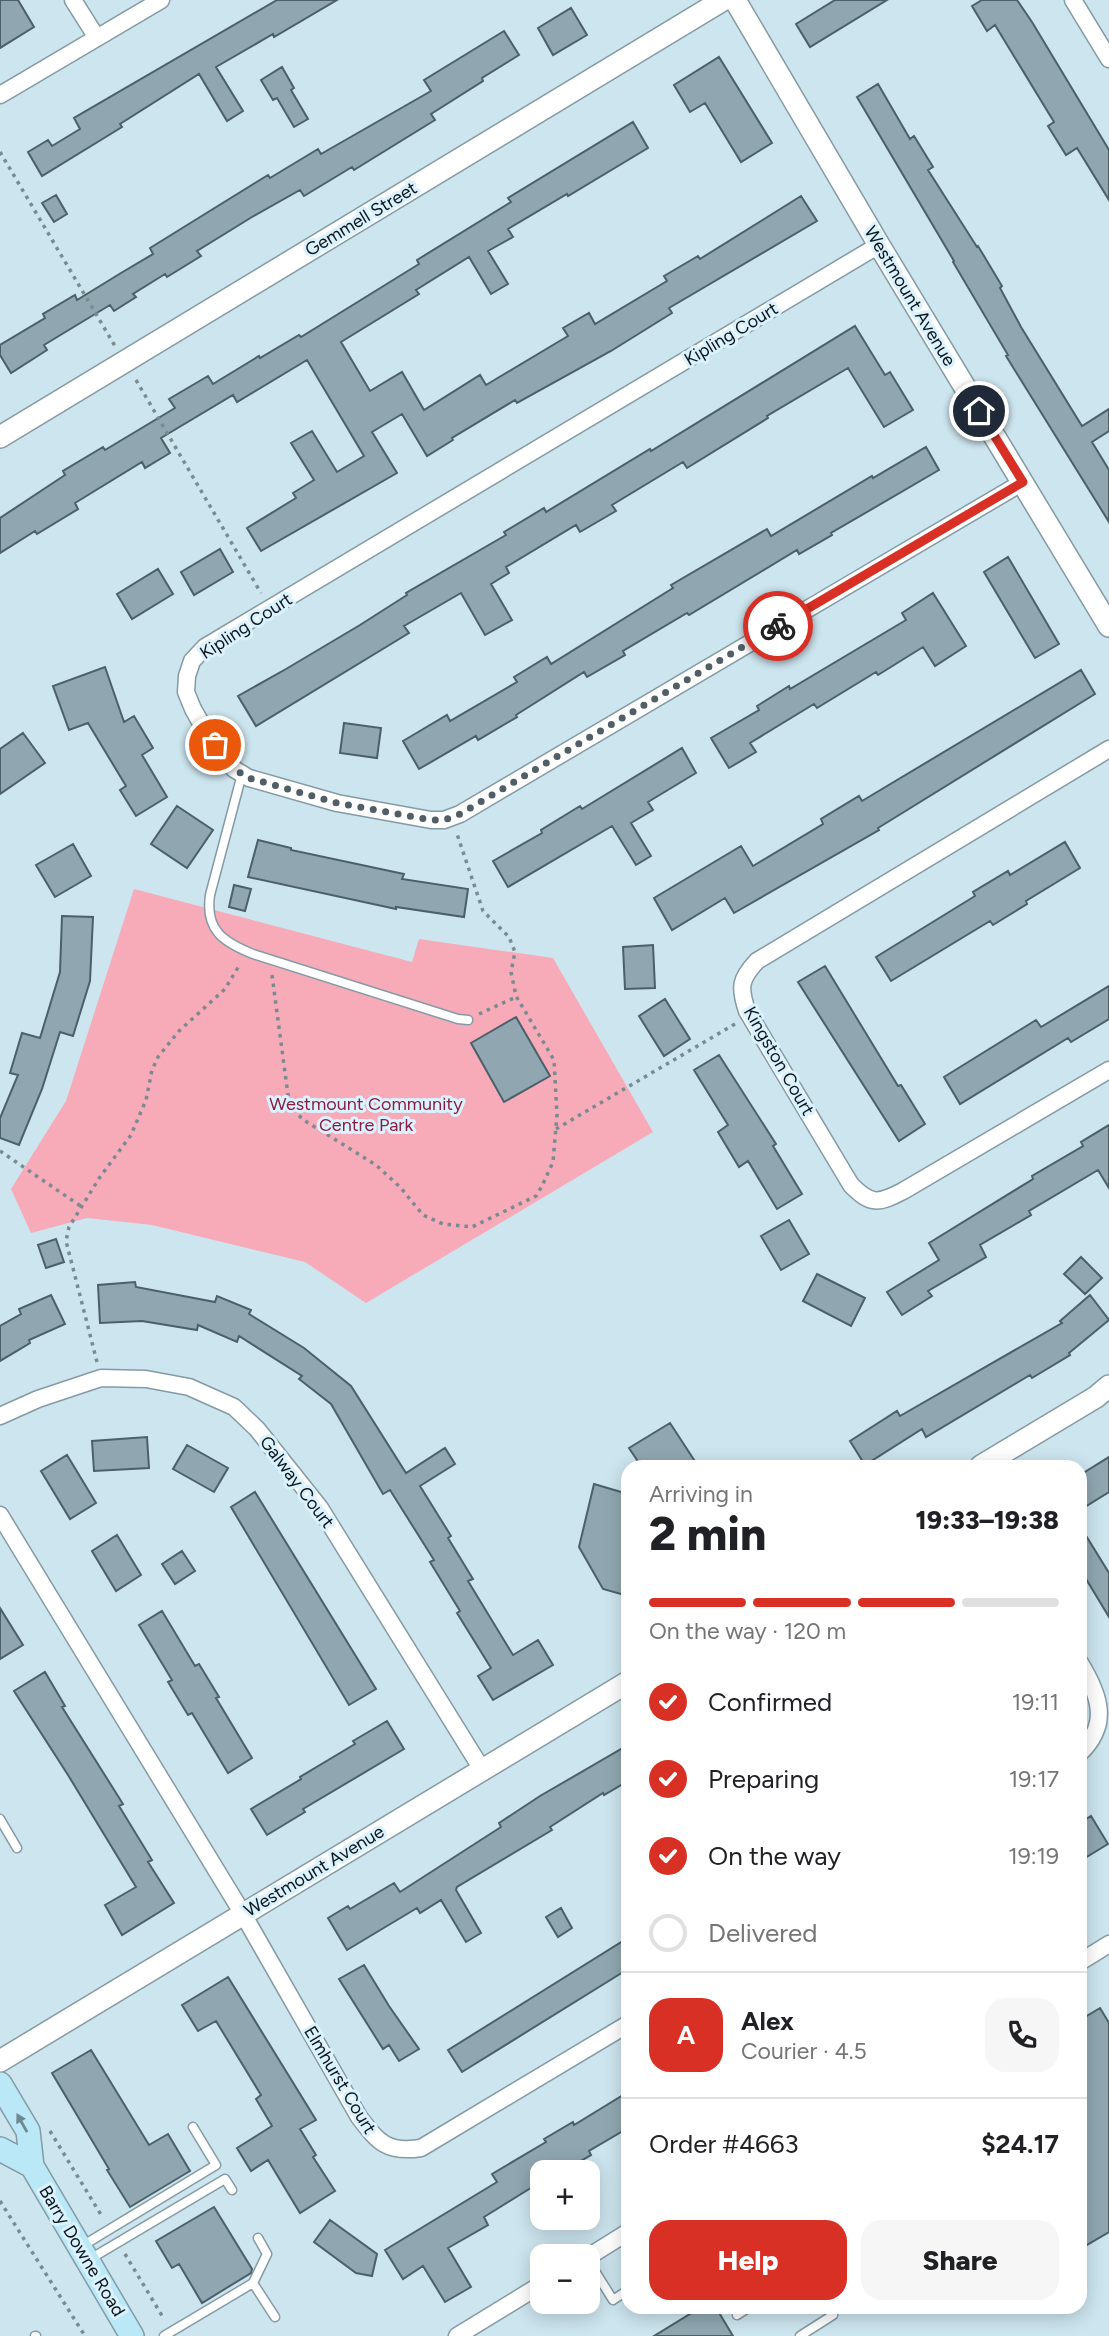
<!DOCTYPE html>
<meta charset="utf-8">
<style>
:root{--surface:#fff;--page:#f6f6f6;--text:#202124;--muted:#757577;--line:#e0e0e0;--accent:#d93025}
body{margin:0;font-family:Figtree,sans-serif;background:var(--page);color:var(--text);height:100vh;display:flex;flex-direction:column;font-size:26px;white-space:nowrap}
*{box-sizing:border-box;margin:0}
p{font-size:23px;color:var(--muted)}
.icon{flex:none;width:38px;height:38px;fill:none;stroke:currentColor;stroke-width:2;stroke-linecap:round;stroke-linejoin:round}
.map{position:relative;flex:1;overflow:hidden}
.drawer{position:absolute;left:621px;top:1460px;width:466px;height:854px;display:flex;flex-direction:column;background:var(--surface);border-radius:21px;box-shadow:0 4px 18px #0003}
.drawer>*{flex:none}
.controls{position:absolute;left:530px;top:2160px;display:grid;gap:14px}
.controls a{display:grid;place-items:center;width:70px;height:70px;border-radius:14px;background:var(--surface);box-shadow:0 4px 18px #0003;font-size:35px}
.pin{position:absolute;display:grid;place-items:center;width:60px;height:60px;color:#fff;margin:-30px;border:4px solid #fff;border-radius:50%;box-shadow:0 2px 7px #0007}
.courier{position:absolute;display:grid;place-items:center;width:70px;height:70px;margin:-35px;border:5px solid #d93025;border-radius:50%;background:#fff;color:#222;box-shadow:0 2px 9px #0007}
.head em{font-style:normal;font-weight:800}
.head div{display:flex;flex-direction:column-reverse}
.head{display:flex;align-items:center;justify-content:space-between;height:119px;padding:0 28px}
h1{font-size:46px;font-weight:800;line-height:52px}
.bar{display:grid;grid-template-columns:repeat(4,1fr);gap:10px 7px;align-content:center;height:84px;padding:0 28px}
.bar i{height:9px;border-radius:5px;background:var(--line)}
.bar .selected{background:var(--accent)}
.bar p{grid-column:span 4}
.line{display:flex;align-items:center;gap:18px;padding:0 28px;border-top:2px solid var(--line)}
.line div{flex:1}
.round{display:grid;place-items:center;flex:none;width:74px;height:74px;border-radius:21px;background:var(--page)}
ol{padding:0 28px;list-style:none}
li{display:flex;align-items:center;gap:21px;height:77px}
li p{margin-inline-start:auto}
li .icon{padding:7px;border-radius:50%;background:var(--accent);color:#fff;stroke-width:4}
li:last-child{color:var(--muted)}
li i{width:38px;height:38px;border:4px solid var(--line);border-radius:50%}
.button{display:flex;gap:14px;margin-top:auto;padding:14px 28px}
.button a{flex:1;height:80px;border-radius:21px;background:var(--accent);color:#fff;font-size:28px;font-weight:800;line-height:80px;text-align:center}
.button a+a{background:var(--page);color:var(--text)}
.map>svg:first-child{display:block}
</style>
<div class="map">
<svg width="1109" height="2336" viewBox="0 0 1109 2336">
<rect width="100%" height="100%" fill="#cde5ef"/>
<!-- green -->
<path fill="#f7abb9" d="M134 889 412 962 419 939 553 958 653 1132 366 1303 305 1262 152 1225 87 1218 31 1233 11 1189 66 1101Z"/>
<!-- building -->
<path fill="#90a7b1" stroke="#4b6069" stroke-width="2" d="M0 0H18L34 27 0 48Z
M277 0H337L274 37 273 34 216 67 243 111 227 121 199 74 120 124 122 127 42 176 28 152 48 140 52 146 80 129 74 118Z
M835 0H887L810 47 796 24Z
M982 0H1017L1032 22 1109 150V200L1077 148 1066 155 1048 126 1054 122 995 25 987 31 972 6Z
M571 8 587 35 553 55 538 28Z
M504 31 519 55 482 78 483 81 431 114 435 120 354 170 352 167 304 196 300 190 252 217 197 251 201 256 167 277 165 274 133 294 136 297 114 311 110 305 44 345 47 350 11 373 0 355V345L45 318 43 314 75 295 77 300 121 273 153 254 150 248 268 175 270 178 318 149 321 154 431 91 424 80Z
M719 57 772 143 741 162 705 103 690 112 674 85Z
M282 67 294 88 291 90 308 119 294 127 277 98 273 100 261 80Z
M878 84 910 139 914 136 933 167 928 170 977 247 978 246 1002 286 1000 288 1021 327 1082 426 1109 409V431L1092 442 1109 470V522L1006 356 1008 355 953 262 954 261 857 97Z
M633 122 648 148 568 196 567 194 508 229 513 237 488 251 508 284 491 294 469 257 416 290 419 294 341 342 370 391 402 372 424 410 480 375 486 385 568 336 563 328 589 313 595 324 667 281 664 276 698 256 700 259 801 196 817 221 669 308 672 313 611 351 517 403 515 400 452 438 453 440 427 456 402 414 372 432 397 473 261 551 247 528 296 498 293 493 314 480 291 443 312 431 337 472 364 456 307 360 237 402 233 395 161 438 170 453 145 468 142 462 75 503 78 509 37 534 35 531 0 553V518L65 475 63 471 103 447 105 450 175 408 169 399 208 376 213 384 259 356 260 358 299 335 301 337 419 264 417 260 511 202 508 198Z
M56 195 67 214 54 222 42 203Z
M855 326 885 375 890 372 913 410 884 427 848 368 767 416 768 418 687 468 683 462 612 505 616 511 580 532 576 525 506 567 509 573 491 584 512 620 485 635 461 593 404 626 409 633 256 726 238 696 286 669 360 625 407 595 406 593 506 535 504 532 544 508 546 512 650 449 651 451Z
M926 447 939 470 831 533 832 535 799 554 797 550 689 615 687 613 623 651 625 655 587 677 584 672 516 715 517 717 478 740 476 736 419 769 403 741 447 715 450 721 517 682 514 677 547 657 551 664 673 588 671 585 767 529 771 536 872 476 873 478Z
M220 549 233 572 194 595 181 572Z
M1008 557 1059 644 1035 658 984 572Z
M158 569 173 594 132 619 117 594Z
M933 593 966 646 935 666 923 647 878 675 876 672 817 708 814 704 750 743 756 752 729 768 711 738 759 710 757 706 789 686 790 689 906 620 902 613Z
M105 667 124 722 134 716 153 748 142 755 167 797 136 816 120 790 126 786 88 723 69 730 53 686Z
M1081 670 1095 694 878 828 879 830 734 913 725 898 672 930 654 898 741 846 753 866 823 824 821 819 859 796 862 801Z
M344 723 381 728 377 758 340 753Z
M23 733 45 763 0 794V749Z
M682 748 696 773 648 802 653 810 631 823 651 856 636 865 612 826 508 887 493 861 542 833 541 830 580 806 582 809Z
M177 806 213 830 187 868 151 844Z
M258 840 291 848V850L404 874 402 879 468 889 464 917 396 907V909L248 877Z
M1065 842 1080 868 1026 901 1027 904 993 925 990 921 891 981 876 957 975 896 973 892 1008 871 1010 875Z
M73 844 91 876 55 897 36 865Z
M234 885 251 889 245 911 229 907Z
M62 916 93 917 90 981 73 1036 60 1032 42 1089 19 1145 0 1138V1118L18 1075 10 1073 22 1033 40 1038 60 972Z
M653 945 655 988 625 989 623 947Z
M825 966 898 1086 901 1085 925 1124 899 1141 798 982Z
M1109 986V1019L1071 1042 1068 1038 960 1104 944 1077 1036 1020 1041 1027Z
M665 999 690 1039 664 1056 639 1016Z
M516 1017 550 1076 504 1102 471 1043Z
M719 1055 776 1144 773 1146 802 1194 777 1209 748 1161 739 1167 718 1132 728 1125 694 1070Z
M1109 1125V1188L1098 1170 1029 1211 1031 1215 980 1245 986 1257 928 1291 932 1296 902 1315 887 1292 939 1260 929 1243 1033 1179 1032 1176 1083 1146 1081 1142Z
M789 1220 809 1254 781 1270 761 1236Z
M56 1239 64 1262 46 1268 38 1245Z
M1081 1257 1102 1278 1085 1294 1064 1274Z
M817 1274 865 1298 851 1326 803 1301Z
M135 1282 136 1287 215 1302 217 1296 251 1310 249 1314 304 1348 351 1386 406 1473 445 1448 455 1464 420 1486 451 1536 448 1538 473 1579 468 1581 513 1655 538 1640 553 1665 493 1700 478 1676 491 1668 457 1613 460 1611 430 1562 434 1560 390 1490 383 1494 331 1404 299 1379 302 1376 239 1336 237 1342 198 1325 197 1330 142 1321 100 1323 98 1285Z
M51 1295 65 1324 29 1340 30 1343 0 1361V1326L21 1314 19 1309Z
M1090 1295 1109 1320 1069 1353 1070 1355 1032 1378 1030 1375 926 1437 922 1429 865 1465 850 1441 897 1411 900 1416 1062 1323 1060 1321Z
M670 1423 698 1466H641L629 1448Z
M147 1437 149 1468 94 1471 92 1441Z
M187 1445 228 1468 214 1492 173 1469Z
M67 1455 96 1503 70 1519 41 1471Z
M1109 1457V1492L1080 1510V1475Z
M594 1484 628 1494V1596L603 1589 579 1547Z
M255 1492 376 1689 349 1705 231 1507Z
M1080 1526 1109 1573V1617L1080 1569Z
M117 1535 141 1575 116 1591 92 1551Z
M182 1551 195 1571 175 1584 162 1564Z
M0 1608 23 1645 0 1659Z
M162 1611 195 1666 199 1664 219 1697 216 1698 252 1758 228 1773 192 1713 188 1715 168 1682 172 1680 139 1625Z
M45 1672 65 1706 62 1707 123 1804 119 1806 152 1860 148 1862 174 1903 122 1935 105 1905 136 1887 68 1775 14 1691Z
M387 1721 404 1749 303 1809 305 1812 267 1835 251 1809 301 1779 300 1777 355 1744 353 1741Z
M628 1745V1781L604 1795 603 1793 550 1827 552 1830 457 1887 456 1890 481 1933 466 1942 441 1900 420 1913 417 1908 347 1950 328 1918 348 1906 350 1909 394 1883 400 1892 501 1827 499 1823 540 1796Z
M1091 1816 1108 1844 1080 1861V1823Z
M561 1908 572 1928 558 1937 546 1917Z
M623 1941 628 1951V1969L462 2072 448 2050Z
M364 1965 389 2006 419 2049 399 2061 389 2045 383 2049 339 1979Z
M228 1977 316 2120 300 2129 316 2155 313 2157 335 2191 300 2213 268 2160 251 2171 237 2148 272 2126 256 2099 261 2095 216 2021 198 2031 182 2005Z
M1100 2008 1109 2023V2232L1080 2249V2020Z
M91 2050 149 2145 168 2134 190 2171 130 2207 107 2170 109 2169 52 2073Z
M628 2092V2128L589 2151 591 2155 563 2171 562 2169 558 2172H542V2181L484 2217 488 2225 448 2248 471 2287 445 2302 423 2266 403 2279 385 2250 497 2182 492 2174 546 2142 544 2139 573 2122 574 2125Z
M214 2207 252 2269 251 2273 202 2303 179 2264 172 2268 156 2241Z
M330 2220 377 2254 372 2276 356 2273 314 2242Z
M703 2306H715L733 2336H654Z"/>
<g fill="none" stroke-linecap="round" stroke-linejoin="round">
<defs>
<path id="service" d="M242 774 210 895C205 930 223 942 253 954L458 1019 468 1020
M0 1819 17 1848
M82 2246 216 2165 193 2127
M90 2259 225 2179 232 2190
M588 2260 613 2300 628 2290
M253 2283 275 2317
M737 2315 751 2306
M35 2336H36
M164 2336 253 2283 267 2254 258 2238
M800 2336 833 2315"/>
<path id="minor" d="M73 0 97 38
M1073 0 1109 59
M0 95 161 0
M879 245 205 647 192 661 187 676 186 692 193 709 206 732 234 769 249 778 337 803 431 820H444L460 814 1023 482
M1109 749 757 961C740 979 739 987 747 1011L851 1185C871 1205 878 1204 903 1191L1109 1070
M0 1416 38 1399 101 1378 146 1379 189 1387 234 1407 257 1429 320 1508 483 1771
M0 1515 243 1914 359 2117C379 2143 387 2153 421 2148L628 2024
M1080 1663C1101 1697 1109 1725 1080 1753
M1080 1962 1109 1944
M588 2257 628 2232
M457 2336 542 2284"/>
<path id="tertiary" d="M735 0 879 245 1109 626
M0 437 723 0
M981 1466 1096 1397 1109 1386
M0 2061 628 1682"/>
<path id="secondary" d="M0 2084 28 2131 32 2166 132 2336
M0 2149 32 2166"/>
</defs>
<!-- service casing -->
<use href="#service" stroke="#849ba5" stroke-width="11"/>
<!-- minor casing -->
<use href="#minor" stroke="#849ba5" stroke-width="19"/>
<!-- tertiary casing -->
<use href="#tertiary" stroke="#849ba5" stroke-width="24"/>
<!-- secondary casing -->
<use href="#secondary" stroke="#849ba5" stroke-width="26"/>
<!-- path -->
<path stroke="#798a91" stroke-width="3.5" stroke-dasharray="3.5 5" stroke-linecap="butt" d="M0 152 115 346
M136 380 261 593
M272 975 288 1095 294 1109 302 1119 376 1165 400 1187 423 1215 443 1224 472 1227 536 1196 542 1186 553 1162 557 1115 554 1060 516 996 511 972 515 952 509 937 483 911 457 834
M479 1014 516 997
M556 1129 735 1024
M0 1151 82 1207
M97 1362 66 1241 69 1227 100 1177 131 1135 146 1100 152 1070 158 1057 179 1031 225 989 240 964
M50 2131 103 2218
M0 2201 85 2336
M125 2254 164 2319"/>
<!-- service -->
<use href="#service" stroke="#fff" stroke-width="8"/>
<!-- minor -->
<use href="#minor" stroke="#fff" stroke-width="16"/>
<!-- tertiary -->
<use href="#tertiary" stroke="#fff" stroke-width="21"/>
<!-- secondary -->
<use href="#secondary" stroke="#bae8f6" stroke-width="23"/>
</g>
<!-- one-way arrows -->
<defs><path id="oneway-solid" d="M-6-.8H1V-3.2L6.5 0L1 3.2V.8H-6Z" transform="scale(1.75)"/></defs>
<use fill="#6d8a93" href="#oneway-solid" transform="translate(22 2123) rotate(-119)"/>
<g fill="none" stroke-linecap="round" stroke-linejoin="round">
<!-- done -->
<path stroke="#515e65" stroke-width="7" stroke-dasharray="0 12.6" d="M215 745 234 769 249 778 337 803 431 820H444L460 814 778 626"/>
<!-- route -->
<path stroke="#d93025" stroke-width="9" d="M778 626 1023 482 979 411"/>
</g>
<g text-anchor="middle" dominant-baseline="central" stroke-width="6" stroke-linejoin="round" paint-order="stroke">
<!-- street labels -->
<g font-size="18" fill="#0e161a" stroke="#daf2fd">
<text transform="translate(361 219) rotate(-31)">Gemmell Street</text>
<text transform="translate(910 296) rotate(59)">Westmount Avenue</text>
<text transform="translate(731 334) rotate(-31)">Kipling Court</text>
<text transform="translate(246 626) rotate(-33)">Kipling Court</text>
<text transform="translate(779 1061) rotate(60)">Kingston Court</text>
<text transform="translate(297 1482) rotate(53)">Galway Court</text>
<text transform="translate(314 1871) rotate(-31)">Westmount Avenue</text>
<text transform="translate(340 2080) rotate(59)">Elmhurst Court</text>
<text transform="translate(82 2251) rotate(59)">Barry Downe Road</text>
</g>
<!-- park labels -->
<g font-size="18" fill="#8c1d41" stroke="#daf2fd">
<text x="366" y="1104">Westmount Community<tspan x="366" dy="21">Centre Park</tspan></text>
</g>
</g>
</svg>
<div class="controls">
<a>+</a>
<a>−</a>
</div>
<div class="pin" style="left:215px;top:745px;background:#ea580c"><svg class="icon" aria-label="bag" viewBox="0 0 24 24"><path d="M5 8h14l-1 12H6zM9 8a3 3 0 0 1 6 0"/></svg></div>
<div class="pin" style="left:979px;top:411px;background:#1f2937"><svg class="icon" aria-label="home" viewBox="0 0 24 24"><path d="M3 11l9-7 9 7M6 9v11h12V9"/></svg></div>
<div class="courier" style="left:778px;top:626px"><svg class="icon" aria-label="bike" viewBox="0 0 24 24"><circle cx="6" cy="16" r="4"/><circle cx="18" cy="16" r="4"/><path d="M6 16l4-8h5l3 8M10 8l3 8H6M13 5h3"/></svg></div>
<section class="drawer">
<div class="head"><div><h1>2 min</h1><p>Arriving in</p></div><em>19:33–19:38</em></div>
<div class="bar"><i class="selected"></i><i class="selected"></i><i class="selected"></i><i></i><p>On the way · 120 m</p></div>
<ol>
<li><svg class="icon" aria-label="check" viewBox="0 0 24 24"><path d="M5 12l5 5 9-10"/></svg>Confirmed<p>19:11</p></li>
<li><svg class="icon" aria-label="check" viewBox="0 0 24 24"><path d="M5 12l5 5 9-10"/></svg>Preparing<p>19:17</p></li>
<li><svg class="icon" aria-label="check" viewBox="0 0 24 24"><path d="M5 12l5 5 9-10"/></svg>On the way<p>19:19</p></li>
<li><i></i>Delivered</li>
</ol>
<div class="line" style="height:126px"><b class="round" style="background:var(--accent);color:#fff">A</b><div><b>Alex</b><p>Courier · 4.5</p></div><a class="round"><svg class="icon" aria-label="phone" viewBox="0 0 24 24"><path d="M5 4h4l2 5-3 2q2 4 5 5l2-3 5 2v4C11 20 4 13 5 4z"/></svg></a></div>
<div class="line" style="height:91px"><div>Order #4663</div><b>$24.17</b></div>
<div class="button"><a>Help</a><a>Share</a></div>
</section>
</div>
